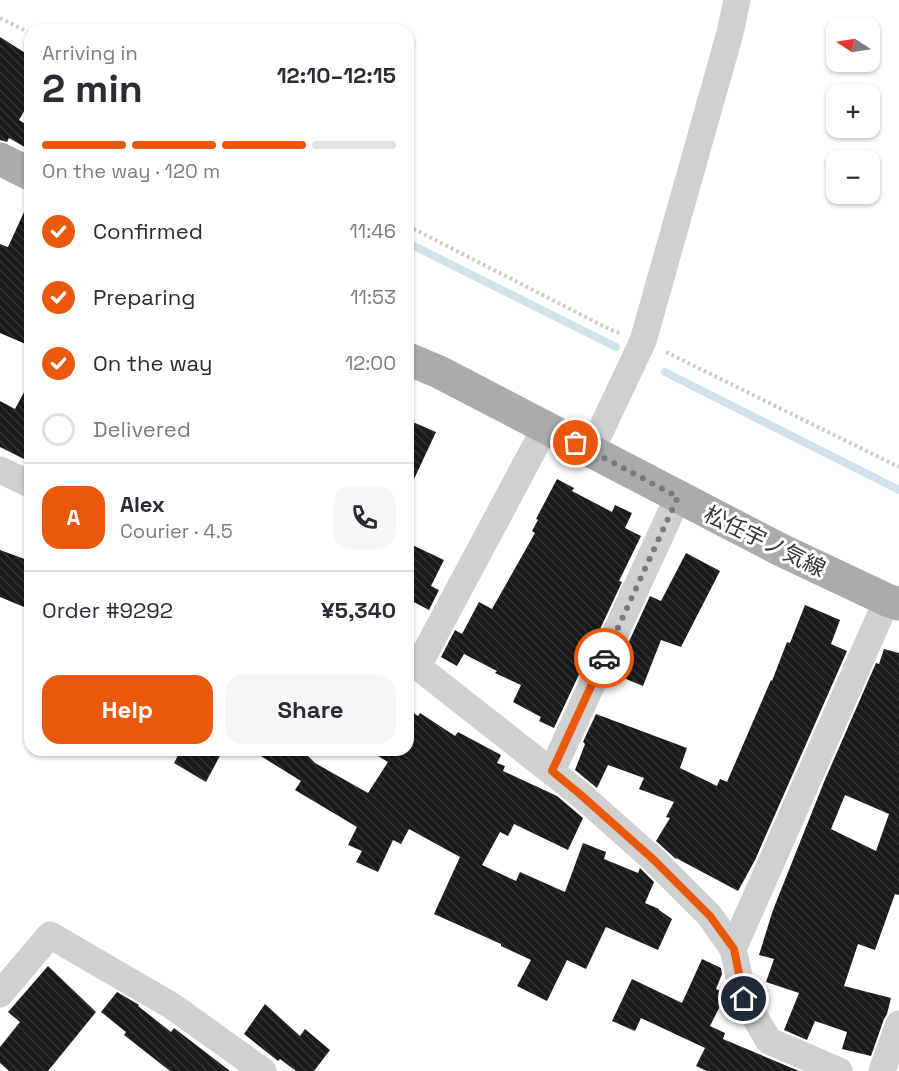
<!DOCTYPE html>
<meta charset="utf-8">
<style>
:root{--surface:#fff;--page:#f7f7f7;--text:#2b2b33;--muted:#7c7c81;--line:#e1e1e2;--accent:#ea580c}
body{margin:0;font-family:"Space Grotesk","Noto Sans JP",sans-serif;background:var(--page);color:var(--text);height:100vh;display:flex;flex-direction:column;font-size:22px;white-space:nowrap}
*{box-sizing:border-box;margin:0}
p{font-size:20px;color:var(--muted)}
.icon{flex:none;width:33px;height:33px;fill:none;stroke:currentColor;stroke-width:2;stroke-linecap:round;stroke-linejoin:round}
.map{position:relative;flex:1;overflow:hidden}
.sheet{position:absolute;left:24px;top:24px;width:390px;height:732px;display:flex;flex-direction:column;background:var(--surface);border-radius:18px;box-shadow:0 2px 4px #0004}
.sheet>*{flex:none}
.needle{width:39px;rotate:282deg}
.controls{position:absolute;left:826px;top:18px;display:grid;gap:12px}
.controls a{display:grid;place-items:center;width:54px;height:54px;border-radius:12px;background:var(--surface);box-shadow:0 2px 4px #0004;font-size:30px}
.pin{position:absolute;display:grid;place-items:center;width:51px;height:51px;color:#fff;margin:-26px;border:3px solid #fff;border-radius:50%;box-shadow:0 2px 6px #0007}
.courier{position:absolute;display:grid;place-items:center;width:60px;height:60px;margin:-30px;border:4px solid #ea580c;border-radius:50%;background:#fff;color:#222;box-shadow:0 2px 8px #0007}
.headline em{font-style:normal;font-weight:600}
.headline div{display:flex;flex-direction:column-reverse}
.headline{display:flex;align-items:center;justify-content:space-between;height:102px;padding:0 18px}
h1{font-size:39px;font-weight:600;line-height:45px}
.bar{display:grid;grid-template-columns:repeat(4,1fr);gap:9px 6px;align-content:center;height:72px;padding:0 18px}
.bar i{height:8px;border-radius:4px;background:var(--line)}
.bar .active{background:var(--accent)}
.bar p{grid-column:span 4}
.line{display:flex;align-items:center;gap:15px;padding:0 18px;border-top:2px solid var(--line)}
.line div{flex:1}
.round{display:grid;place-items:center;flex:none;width:63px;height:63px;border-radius:18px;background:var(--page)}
ol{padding:0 18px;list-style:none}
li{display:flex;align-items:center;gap:18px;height:66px}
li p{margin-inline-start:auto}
li .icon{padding:6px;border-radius:50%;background:var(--accent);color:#fff;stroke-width:4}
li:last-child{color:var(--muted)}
li i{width:33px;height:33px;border:3px solid var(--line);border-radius:50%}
.action{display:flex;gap:12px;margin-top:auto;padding:12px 18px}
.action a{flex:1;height:69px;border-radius:18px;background:var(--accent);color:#fff;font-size:24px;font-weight:600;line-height:69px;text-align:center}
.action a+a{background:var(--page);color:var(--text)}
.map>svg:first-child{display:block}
</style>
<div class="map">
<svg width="899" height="1071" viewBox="0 0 899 1071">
<defs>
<pattern id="building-back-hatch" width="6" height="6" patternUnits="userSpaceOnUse" patternTransform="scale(1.5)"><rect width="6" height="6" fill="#1a1a1a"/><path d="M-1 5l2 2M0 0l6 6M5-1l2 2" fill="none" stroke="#333"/></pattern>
</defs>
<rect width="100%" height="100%" fill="#fff"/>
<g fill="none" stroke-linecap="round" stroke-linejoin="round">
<!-- stream -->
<path stroke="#cfe2ee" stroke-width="8" d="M408 243 616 347
M665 372 899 490"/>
</g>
<!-- building -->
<path fill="url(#building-back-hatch)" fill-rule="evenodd" d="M0 37 30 56V101L19 120 30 127V150L9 138 7 142 0 140Z
M30 199V346L0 333V244L8 247Z
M30 381V462L0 447V401L15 409Z
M408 420 436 432 408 492Z
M557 479 574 488 572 491 612 512 615 505 632 513 625 528 641 536 619 581 622 582 554 728 539 721 541 717 513 702 521 685 495 673 497 671 464 654 457 666 441 657 455 630 462 634 479 602 492 609 535 533 532 531 538 520 536 519Z
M408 543 444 560 431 586 439 590 429 610 408 599Z
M0 550 30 561V592L24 607 0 597Z
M686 553 720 571 681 647 661 640 643 686 614 674 650 596 661 601Z
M805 605 840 620 831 644 847 651 755 860 738 891 676 858V859L656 841 670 818 666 817 674 802 639 789 644 778 608 765 597 788 575 770 585 744 583 742 596 714 687 748 680 768 717 786 720 779 727 782 771 680 772 681 787 642 790 643Z
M884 649 899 653V895L895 894 875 950 858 944 844 986 891 998 887 1014 884 1019 871 1056 842 1049 847 1032 815 1021 807 1040 784 1030 799 993 766 982 774 959 759 955 773 910 824 782 876 663 879 664ZM845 795 889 814 876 851 831 829Z
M408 709 418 716 420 713 455 736 458 732 501 755 497 763 505 766 503 771 557 796 583 818 568 850 514 824 508 836 500 832 482 865 516 881 520 872 565 892 583 843 606 852 604 859 638 873 640 868 654 882 645 903 659 909V910L672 919 658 950 606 927 586 969 567 960 547 1001 517 986 531 960 501 946V944L434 914 460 857 409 829 401 844 393 840 378 872 356 862 362 851 348 845 357 827 295 790 301 781 251 750H302L315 763 368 793 388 762 368 750H408Z
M181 750H223L206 782 174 763Z
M702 959 721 968 722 974 716 989 726 994 710 1026 725 1033 723 1039 799 1071H707L696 1066 705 1048 641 1018 635 1031 612 1021 632 979 682 1003Z
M48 966 96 1012 48 1071H9L0 1063V1047L20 1022 8 1012Z
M117 992 139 1005 138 1006 171 1032 174 1028 230 1071H170L124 1035 126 1032 101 1012Z
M265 1004 300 1036 305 1029 330 1050 314 1071H296L280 1059 278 1061 244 1034Z"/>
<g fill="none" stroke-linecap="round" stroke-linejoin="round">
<!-- path -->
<path stroke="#cdcdcd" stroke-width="4" stroke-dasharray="3 3" stroke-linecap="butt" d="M0 18 30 33
M408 226 611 330 620 333
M666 352 899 467"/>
<!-- minor -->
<path stroke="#d0d0d0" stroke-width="27" d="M591 451 643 341 730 33 737 0
M0 470 30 484
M408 659 581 795 654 860 710 916 733 949 744 999 769 1041 839 1071
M418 666 545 428
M552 771 678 497
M733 949 887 600
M0 994 50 935 172 1006 263 1071
M882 1071 899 1024"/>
<!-- major -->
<path stroke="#ababab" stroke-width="33" d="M0 159 30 174
M408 359 439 372 781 550 887 600 899 604"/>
</g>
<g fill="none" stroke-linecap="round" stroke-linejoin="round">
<!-- done -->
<path stroke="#7a7a7a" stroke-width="6" stroke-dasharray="0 10.8" d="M576 443 678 497 604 658"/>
<!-- route -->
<path stroke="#ea580c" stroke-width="8" d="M604 658 552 771 581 795 654 860 710 916 734 949 744 999"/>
</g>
<g text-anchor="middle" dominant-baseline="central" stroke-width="6" stroke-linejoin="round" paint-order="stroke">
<!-- street labels -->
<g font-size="22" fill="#333" stroke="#fff">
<text transform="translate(765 541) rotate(26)">松任宇ノ気線</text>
</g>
</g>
</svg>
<div class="controls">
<a><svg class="needle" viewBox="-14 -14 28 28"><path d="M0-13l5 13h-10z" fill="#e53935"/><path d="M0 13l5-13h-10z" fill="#7c7c81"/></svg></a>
<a>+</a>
<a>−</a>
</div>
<div class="pin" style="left:576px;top:443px;background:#ea580c"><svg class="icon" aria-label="bag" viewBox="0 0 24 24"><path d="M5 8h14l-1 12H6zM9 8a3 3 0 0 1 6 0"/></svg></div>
<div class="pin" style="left:744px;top:999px;background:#1f2937"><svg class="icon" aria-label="home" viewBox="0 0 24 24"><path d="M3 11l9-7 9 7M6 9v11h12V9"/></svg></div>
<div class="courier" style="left:604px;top:658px"><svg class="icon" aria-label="car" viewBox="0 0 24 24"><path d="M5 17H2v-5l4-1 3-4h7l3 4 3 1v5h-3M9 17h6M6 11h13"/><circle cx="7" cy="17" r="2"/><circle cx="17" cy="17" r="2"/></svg></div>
<section class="sheet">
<div class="headline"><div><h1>2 min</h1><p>Arriving in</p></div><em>12:10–12:15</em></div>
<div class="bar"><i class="active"></i><i class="active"></i><i class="active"></i><i></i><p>On the way · 120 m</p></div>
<ol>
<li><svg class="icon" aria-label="check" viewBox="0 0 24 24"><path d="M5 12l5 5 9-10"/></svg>Confirmed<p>11:46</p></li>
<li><svg class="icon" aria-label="check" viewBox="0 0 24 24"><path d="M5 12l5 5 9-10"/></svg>Preparing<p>11:53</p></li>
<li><svg class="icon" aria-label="check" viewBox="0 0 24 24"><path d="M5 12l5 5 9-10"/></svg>On the way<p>12:00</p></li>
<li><i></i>Delivered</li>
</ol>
<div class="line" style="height:108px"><b class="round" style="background:var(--accent);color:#fff">A</b><div><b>Alex</b><p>Courier · 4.5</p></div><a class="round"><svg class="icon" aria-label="phone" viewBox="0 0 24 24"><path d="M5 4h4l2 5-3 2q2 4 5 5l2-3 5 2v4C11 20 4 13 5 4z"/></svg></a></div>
<div class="line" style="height:78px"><div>Order #9292</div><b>¥5,340</b></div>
<div class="action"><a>Help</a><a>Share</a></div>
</section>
</div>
